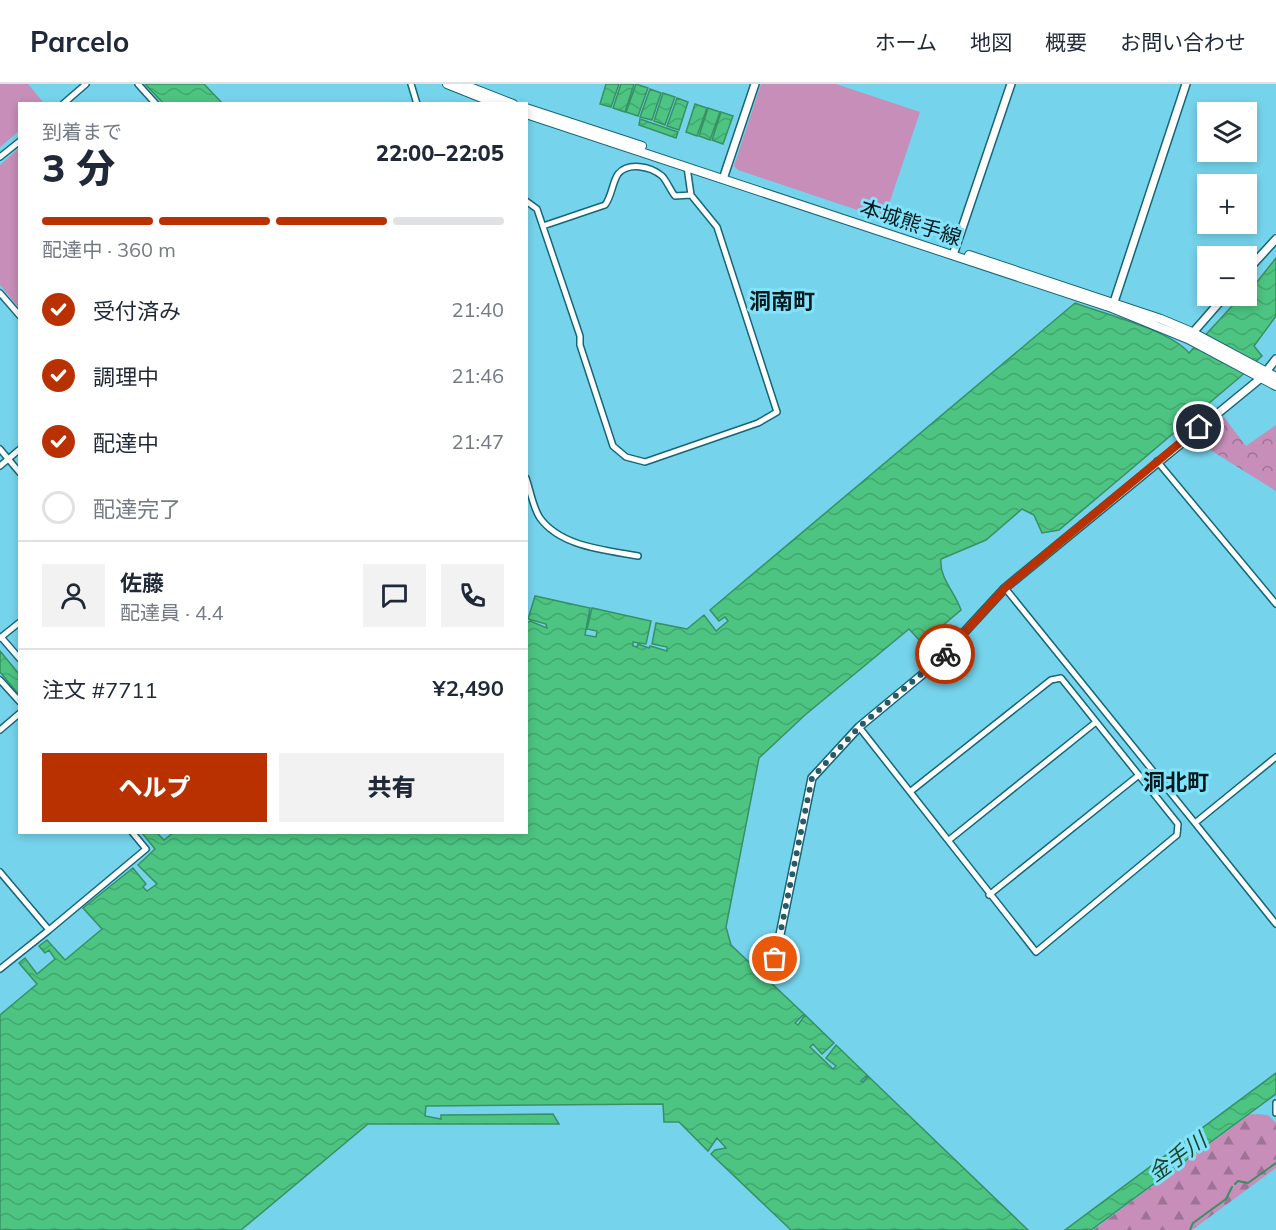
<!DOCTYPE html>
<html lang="ja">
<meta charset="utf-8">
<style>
:root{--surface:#fff;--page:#f2f2f3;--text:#1f2937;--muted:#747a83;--line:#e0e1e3;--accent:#ba3100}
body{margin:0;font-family:Mulish,"Noto Sans JP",sans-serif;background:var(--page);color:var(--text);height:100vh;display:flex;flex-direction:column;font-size:22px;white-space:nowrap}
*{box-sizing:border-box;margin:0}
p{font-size:20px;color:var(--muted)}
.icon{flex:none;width:33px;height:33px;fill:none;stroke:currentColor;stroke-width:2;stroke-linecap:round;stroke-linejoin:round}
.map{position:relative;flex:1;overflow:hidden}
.sheet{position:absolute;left:18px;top:18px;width:510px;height:732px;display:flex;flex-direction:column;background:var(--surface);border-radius:0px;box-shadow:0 3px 9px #0003}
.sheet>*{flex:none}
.controls{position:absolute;left:1197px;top:18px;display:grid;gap:12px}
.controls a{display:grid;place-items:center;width:60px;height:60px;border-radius:0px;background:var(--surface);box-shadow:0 3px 9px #0003;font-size:30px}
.pin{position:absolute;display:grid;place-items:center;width:51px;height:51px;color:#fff;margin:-26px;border:3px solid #fff;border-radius:50%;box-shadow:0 2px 6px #0007}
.courier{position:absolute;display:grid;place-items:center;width:60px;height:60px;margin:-30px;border:4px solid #ba3100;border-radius:50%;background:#fff;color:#222;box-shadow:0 2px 8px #0007}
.head em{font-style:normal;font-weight:800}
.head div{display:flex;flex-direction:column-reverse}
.head{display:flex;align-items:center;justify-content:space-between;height:102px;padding:0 24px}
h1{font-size:39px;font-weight:800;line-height:45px}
.bar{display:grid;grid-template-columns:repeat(4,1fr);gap:9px 6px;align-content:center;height:72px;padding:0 24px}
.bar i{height:8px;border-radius:4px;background:var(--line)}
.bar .selected{background:var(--accent)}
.bar p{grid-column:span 4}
.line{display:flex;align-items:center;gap:15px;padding:0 24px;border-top:2px solid var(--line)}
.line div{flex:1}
.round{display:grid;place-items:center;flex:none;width:63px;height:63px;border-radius:0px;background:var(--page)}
ol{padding:0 24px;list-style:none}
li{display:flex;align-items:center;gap:18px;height:66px}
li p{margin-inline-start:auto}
li .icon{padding:6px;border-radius:50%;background:var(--accent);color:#fff;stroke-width:4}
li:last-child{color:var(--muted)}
li i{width:33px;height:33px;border:3px solid var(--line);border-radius:50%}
.primary-button{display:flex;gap:12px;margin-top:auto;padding:12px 24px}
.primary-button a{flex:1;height:69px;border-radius:0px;background:var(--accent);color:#fff;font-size:24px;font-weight:800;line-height:69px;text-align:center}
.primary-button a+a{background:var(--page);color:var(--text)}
header{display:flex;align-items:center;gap:36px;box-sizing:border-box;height:84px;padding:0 30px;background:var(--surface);border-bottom:2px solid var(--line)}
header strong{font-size:28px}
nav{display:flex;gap:33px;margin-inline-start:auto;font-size:21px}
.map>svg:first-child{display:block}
</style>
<header>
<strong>Parcelo</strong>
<nav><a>ホーム</a><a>地図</a><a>概要</a><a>お問い合わせ</a></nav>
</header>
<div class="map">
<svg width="1276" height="1146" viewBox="0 0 1276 1146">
<defs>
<pattern id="forest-firs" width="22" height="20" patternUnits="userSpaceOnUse" patternTransform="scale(1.5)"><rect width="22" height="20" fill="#c68eb8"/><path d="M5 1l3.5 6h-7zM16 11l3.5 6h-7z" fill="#9e7395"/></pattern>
<pattern id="park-crowns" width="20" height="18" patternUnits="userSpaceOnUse" patternTransform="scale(1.5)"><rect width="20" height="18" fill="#c68eb8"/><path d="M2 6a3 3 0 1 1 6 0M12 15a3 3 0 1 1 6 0" fill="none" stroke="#9e7395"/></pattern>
<pattern id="water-waves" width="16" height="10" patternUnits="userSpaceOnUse" patternTransform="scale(1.5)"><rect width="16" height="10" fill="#4dc481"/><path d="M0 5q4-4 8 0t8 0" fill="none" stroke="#41a86f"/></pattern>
</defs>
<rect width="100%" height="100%" fill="#75d4ec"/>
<!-- grass -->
<path fill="#c68eb8" d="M0 0H28L44 19 20 20 19 47 0 63Z
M761 0H836L920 28 884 135 738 86 734 82Z
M19 64V224L0 201V81Z"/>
<!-- forest -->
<path fill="url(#forest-firs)" d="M1250 1030 1268 1031 1276 1039V1084L1192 1146H1093Z"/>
<!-- park -->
<path fill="url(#park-crowns)" d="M1223 332 1246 362 1276 341V407L1191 354Z"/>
<!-- water -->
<path fill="url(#water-waves)" stroke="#369164" stroke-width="1.5" d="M145 0H204L222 19H163Z
M606 0H619L611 23 600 20Z
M621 0H634L625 28 613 24Z
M636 0 648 4 638 32 626 28Z
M650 5 661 9 652 36 640 33Z
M663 9 675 13 665 41 654 37Z
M677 14 688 18 679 46 667 42Z
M695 20 707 24 697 52 686 48Z
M708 24 720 28 710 56 699 52Z
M721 28 733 32 723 60 712 56Z
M640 35 678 48 676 54 639 41Z
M1276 174V232L1254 262 1262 272 1240 293 1059 446 1042 449 1034 431 1022 425 986 456 941 475C939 494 955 508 961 526L922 559 909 545 805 631 759 674 726 843 731 861 804 930 795 939 798 941 805 931 834 959 822 970 813 960 810 963 833 985 836 982 826 974 836 961 867 991 861 997 863 998 868 992 1028 1146H791L711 1070 715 1066 726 1064 717 1054 708 1067 679 1038H664L663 1020 426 1022 425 1032 441 1035V1031L553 1030 559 1040H368L241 1146H0V931L37 900 19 879 25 874 37 890 55 875 49 866 45 869 39 862 47 856 65 876 102 845 83 824 133 784 146 800 143 803 147 807 157 800 138 781 155 765 142 749H157L164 756 174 748H526L527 539 530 537 547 544 546 540 528 535 535 512 590 524 585 551 596 553 597 547 587 545 592 524 651 537 646 560 633 558V562L637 563 638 560 649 564 650 562 667 567V563L652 560 656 539 687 545 704 531 716 547 728 537 725 533 719 537 710 526 1075 219C1104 230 1170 246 1189 269L1232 222 1246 212Z
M0 567 19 590V611L0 588Z
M1276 989V1010L1091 1146H1065Z"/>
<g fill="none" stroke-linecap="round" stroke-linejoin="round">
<!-- stream -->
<path stroke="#369164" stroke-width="2" d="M1235 1100 1238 1097 1248 1099 1276 1079
M1190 1146 1193 1139 1226 1115 1232 1103"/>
<defs>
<path id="minor" d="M138 0 156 20
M411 0 417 20
M63 20 86 0
M0 73 20 57
M526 117 537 125 580 252V261L613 362 626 373 645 378 758 339 777 328 717 143 691 111 687 83
M543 142 605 121C612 112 612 99 618 90 628 78 650 82 662 92 667 97 670 106 675 112L691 111
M0 209 20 232
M0 365 20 389
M1157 377 1276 520
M0 382 20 365
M526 394C530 405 533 424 540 434 561 463 606 466 638 472
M1005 504 1195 739 1276 673
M1 553 20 575
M0 554 20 538
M0 596 20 618
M859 643 1036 868 1177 751 1178 740 1061 594 1051 596 911 707
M0 646 20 629
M1195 739 1276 840
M949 756 1096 638
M0 788 49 846 0 885
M989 811 1139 691
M49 846 146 765 132 748
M1276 1019V1029"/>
<path id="tertiary" d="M723 95 755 0
M953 171 1011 0
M1246 188 1276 155
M1114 218 1186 0
M1189 253 1225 212
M775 875 812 694 859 643 935 580 1005 504 1261 294 1276 275"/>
<path id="secondary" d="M447 0 497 20
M462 0 513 20
M526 24 642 62
M526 30 1112 224 1188 255 1276 302
M969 171 1161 235 1192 248 1276 293"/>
</defs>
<!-- minor casing -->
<use href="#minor" stroke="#156676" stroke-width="8"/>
<!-- tertiary casing -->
<use href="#tertiary" stroke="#156676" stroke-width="10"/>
<!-- secondary casing -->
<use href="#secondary" stroke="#156676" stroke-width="10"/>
<!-- minor -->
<use href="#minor" stroke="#fff" stroke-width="5"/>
<!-- tertiary -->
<use href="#tertiary" stroke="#fff" stroke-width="7"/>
<!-- secondary -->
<use href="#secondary" stroke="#fff" stroke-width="8"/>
</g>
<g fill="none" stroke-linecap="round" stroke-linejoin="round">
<!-- done -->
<path stroke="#295a67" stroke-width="6" stroke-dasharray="0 10.8" d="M775 875 812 694 859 643 945 570"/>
<!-- route -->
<path stroke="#ba3100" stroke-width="8" d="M945 570 1005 504 1199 343"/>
</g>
<g text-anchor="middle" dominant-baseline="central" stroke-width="6" stroke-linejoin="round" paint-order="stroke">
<!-- street labels -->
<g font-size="21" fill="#00191f" stroke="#82e2f9">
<text transform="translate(911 138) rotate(18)">本城熊手線</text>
</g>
<!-- neighbourhood labels -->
<g font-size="22" font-weight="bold" fill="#00191f" stroke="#82e2f9">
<text x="782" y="217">洞南町</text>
<text x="1176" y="698">洞北町</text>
</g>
<!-- water labels -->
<g font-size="22" font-style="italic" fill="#1a492e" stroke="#82e2f9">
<text transform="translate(1177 1073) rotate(-36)">金手川</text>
</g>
</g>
</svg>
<div class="controls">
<a><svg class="icon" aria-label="layers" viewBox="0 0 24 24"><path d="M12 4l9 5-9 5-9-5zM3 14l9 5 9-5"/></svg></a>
<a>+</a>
<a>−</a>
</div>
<div class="pin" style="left:775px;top:875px;background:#ea580c"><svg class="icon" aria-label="bag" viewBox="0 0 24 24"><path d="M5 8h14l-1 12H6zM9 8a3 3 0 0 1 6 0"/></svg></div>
<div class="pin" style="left:1199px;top:343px;background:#1f2937"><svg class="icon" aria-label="home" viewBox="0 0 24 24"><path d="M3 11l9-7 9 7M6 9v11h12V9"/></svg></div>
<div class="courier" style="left:945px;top:570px"><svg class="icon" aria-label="bike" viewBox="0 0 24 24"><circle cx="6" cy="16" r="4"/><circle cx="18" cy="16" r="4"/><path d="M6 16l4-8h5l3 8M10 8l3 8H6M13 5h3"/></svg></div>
<section class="sheet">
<div class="head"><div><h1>3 分</h1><p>到着まで</p></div><em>22:00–22:05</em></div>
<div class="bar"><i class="selected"></i><i class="selected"></i><i class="selected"></i><i></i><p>配達中 · 360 m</p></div>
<ol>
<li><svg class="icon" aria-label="check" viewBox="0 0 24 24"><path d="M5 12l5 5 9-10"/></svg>受付済み<p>21:40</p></li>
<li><svg class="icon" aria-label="check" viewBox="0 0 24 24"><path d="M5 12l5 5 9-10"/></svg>調理中<p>21:46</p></li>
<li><svg class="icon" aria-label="check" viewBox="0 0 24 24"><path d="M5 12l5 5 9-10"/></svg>配達中<p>21:47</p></li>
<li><i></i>配達完了</li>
</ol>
<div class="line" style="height:108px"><a class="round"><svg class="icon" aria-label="person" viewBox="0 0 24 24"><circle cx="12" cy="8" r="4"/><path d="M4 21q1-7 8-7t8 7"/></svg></a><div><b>佐藤</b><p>配達員 · 4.4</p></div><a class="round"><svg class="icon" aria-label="chat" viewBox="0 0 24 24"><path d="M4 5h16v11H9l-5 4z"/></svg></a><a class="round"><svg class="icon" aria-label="phone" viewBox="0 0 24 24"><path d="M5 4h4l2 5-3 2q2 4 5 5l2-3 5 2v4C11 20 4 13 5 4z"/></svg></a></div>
<div class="line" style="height:78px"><div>注文 #7711</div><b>¥2,490</b></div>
<div class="primary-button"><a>ヘルプ</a><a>共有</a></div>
</section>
</div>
